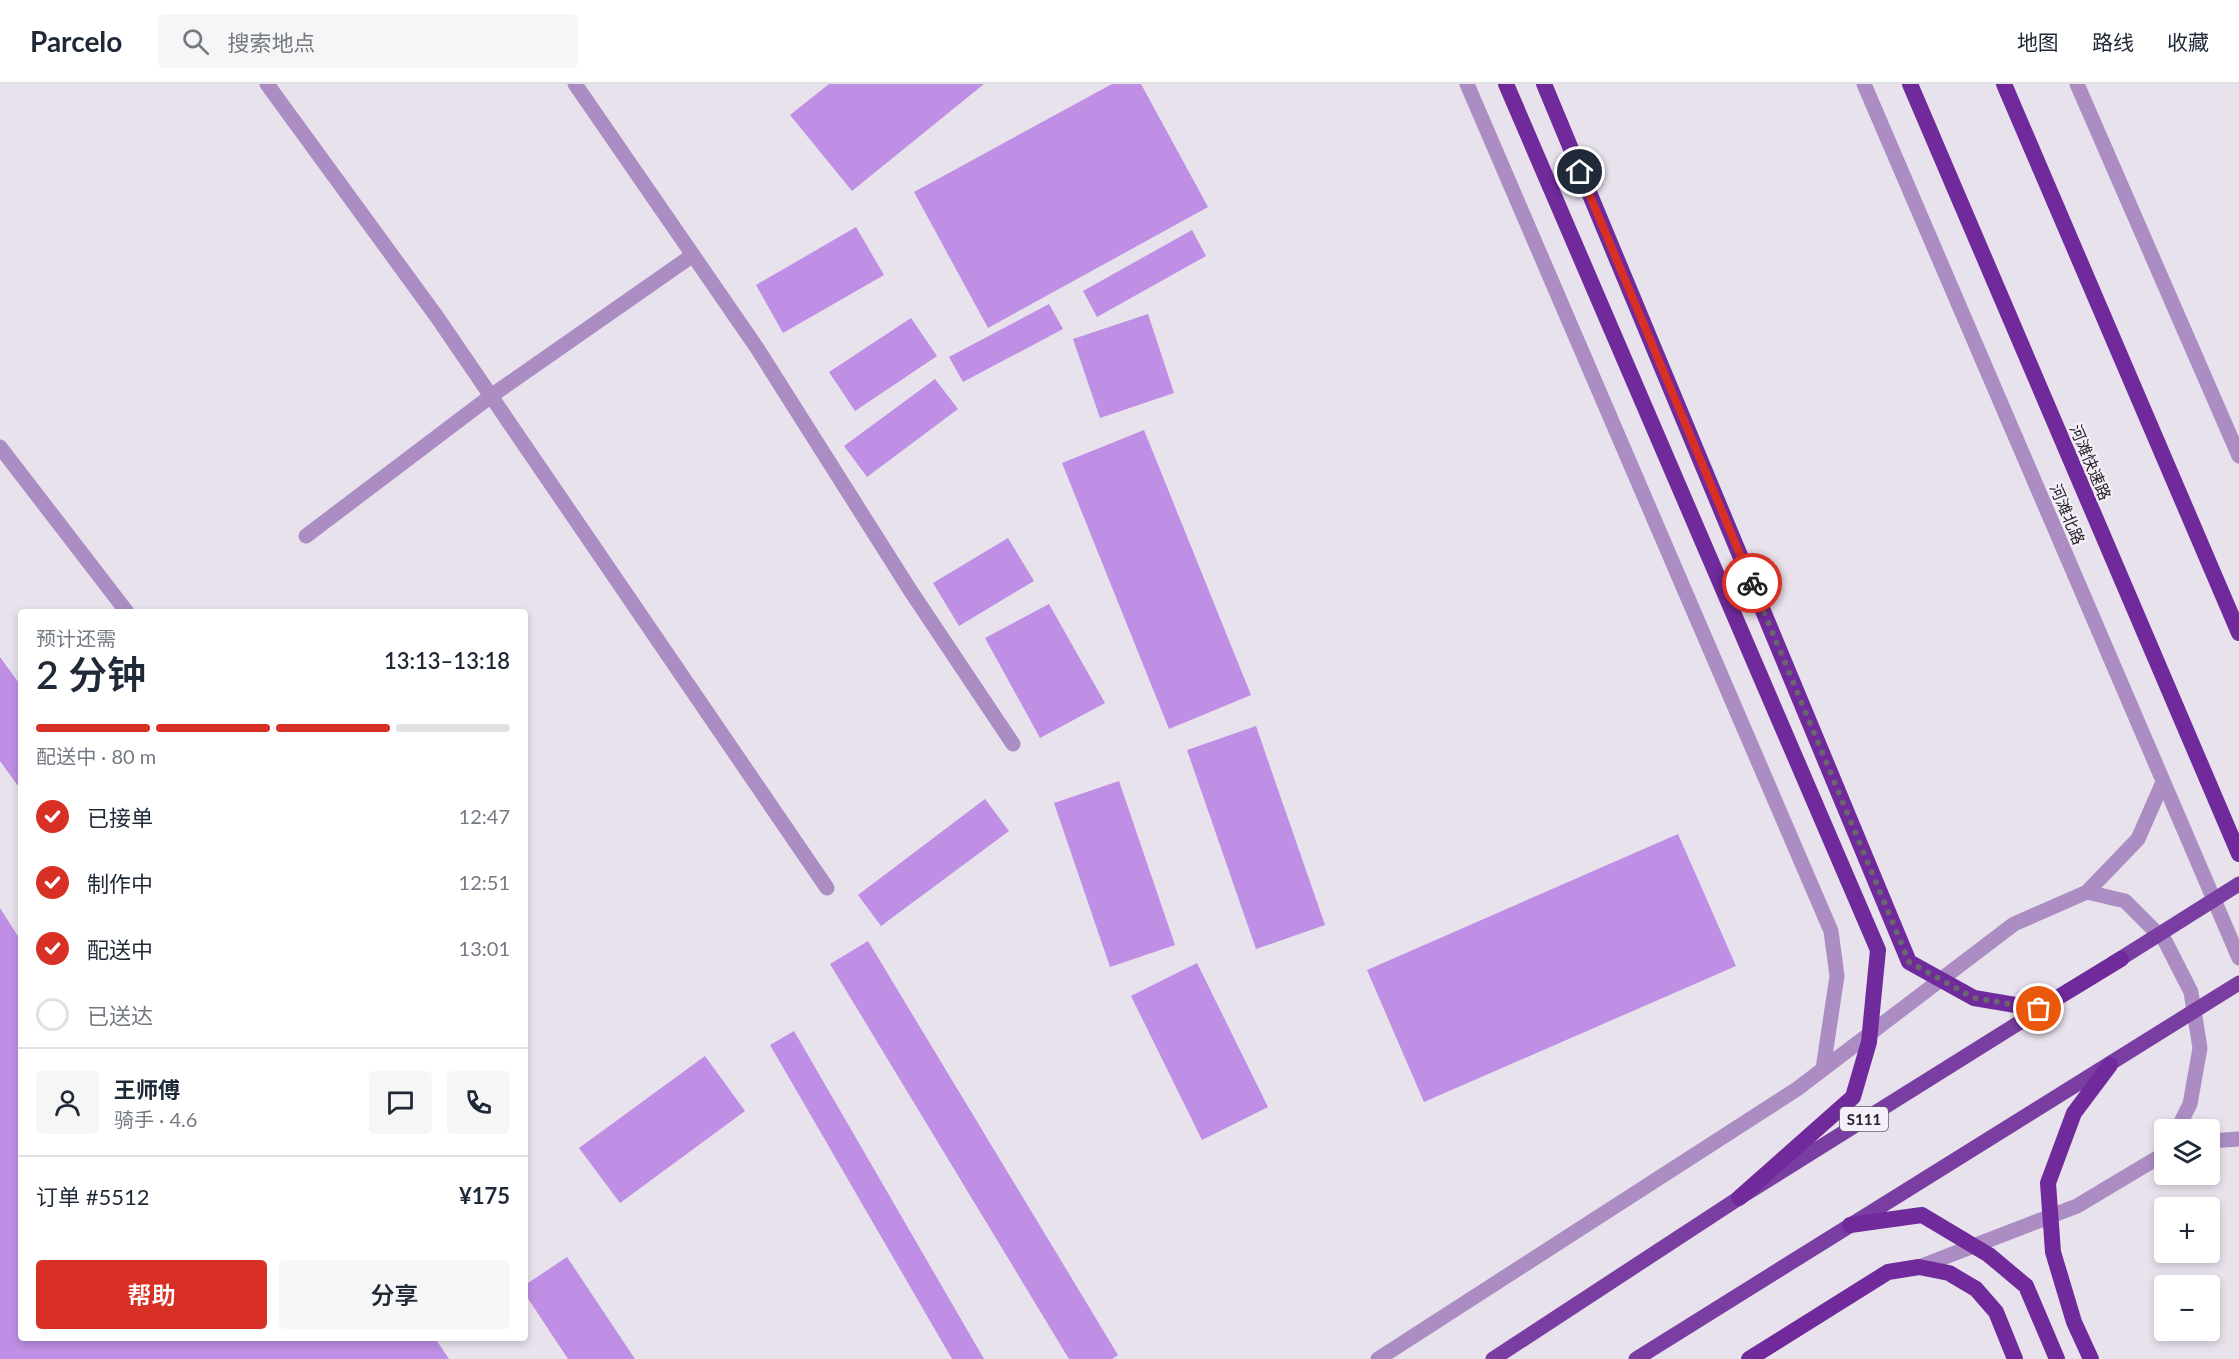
<!DOCTYPE html>
<html lang="zh">
<meta charset="utf-8">
<style>
:root{--surface:#fff;--page:#f6f6f7;--text:#1f2937;--muted:#747a83;--line:#e0e1e3;--accent:#d93025}
body{margin:0;font-family:Lato,"Noto Sans SC",sans-serif;background:var(--page);color:var(--text);height:100vh;display:flex;flex-direction:column;font-size:22px;white-space:nowrap}
*{box-sizing:border-box;margin:0}
p{font-size:20px;color:var(--muted)}
.icon{flex:none;width:33px;height:33px;fill:none;stroke:currentColor;stroke-width:2;stroke-linecap:round;stroke-linejoin:round}
.map{position:relative;flex:1;overflow:hidden}
.panel{position:absolute;left:18px;top:525px;width:510px;height:732px;display:flex;flex-direction:column;background:var(--surface);border-radius:6px;box-shadow:0 3px 9px #0003}
.panel>*{flex:none}
.controls{position:absolute;left:2154px;top:1035px;display:grid;gap:12px}
.controls a{display:grid;place-items:center;width:66px;height:66px;border-radius:6px;background:var(--surface);box-shadow:0 3px 9px #0003;font-size:30px}
.pin{position:absolute;display:grid;place-items:center;width:51px;height:51px;color:#fff;margin:-26px;border:3px solid #fff;border-radius:50%;box-shadow:0 2px 6px #0007}
.courier{position:absolute;display:grid;place-items:center;width:60px;height:60px;margin:-30px;border:4px solid #d93025;border-radius:50%;background:#fff;color:#222;box-shadow:0 2px 8px #0007}
.summary em{font-style:normal;font-weight:600}
.summary div{display:flex;flex-direction:column-reverse}
.summary{display:flex;align-items:center;justify-content:space-between;height:102px;padding:0 18px}
h1{font-size:39px;font-weight:600;line-height:45px}
.bar{display:grid;grid-template-columns:repeat(4,1fr);gap:9px 6px;align-content:center;height:72px;padding:0 18px}
.bar i{height:8px;border-radius:4px;background:var(--line)}
.bar .selected{background:var(--accent)}
.bar p{grid-column:span 4}
.line{display:flex;align-items:center;gap:15px;padding:0 18px;border-top:2px solid var(--line)}
.line div{flex:1}
.round{display:grid;place-items:center;flex:none;width:63px;height:63px;border-radius:6px;background:var(--page)}
ol{padding:0 18px;list-style:none}
li{display:flex;align-items:center;gap:18px;height:66px}
li p{margin-inline-start:auto}
li .icon{padding:6px;border-radius:50%;background:var(--accent);color:#fff;stroke-width:4}
li:last-child{color:var(--muted)}
li i{width:33px;height:33px;border:3px solid var(--line);border-radius:50%}
.action{display:flex;gap:12px;margin-top:auto;padding:12px 18px}
.action a{flex:1;height:69px;border-radius:6px;background:var(--accent);color:#fff;font-size:24px;font-weight:600;line-height:69px;text-align:center}
.action a+a{background:var(--page);color:var(--text)}
header{display:flex;align-items:center;gap:36px;box-sizing:border-box;height:84px;padding:0 30px;background:var(--surface);border-bottom:2px solid var(--line)}
header strong{font-size:28px}
nav{display:flex;gap:33px;margin-inline-start:auto;font-size:21px}
.search{width:420px;height:54px;background:var(--page);display:flex;align-items:center;gap:15px;box-sizing:border-box;padding:0 21px;border-radius:6px;color:var(--muted);font-size:22px}
.map>svg:first-child{display:block}
</style>
<header>
<strong>Parcelo</strong>
<div class="search"><svg class="icon" aria-label="search" viewBox="0 0 24 24"><circle cx="10" cy="10" r="6"/><path d="M15 15l6 6"/></svg>搜索地点</div>
<nav><a>地图</a><a>路线</a><a>收藏</a></nav>
</header>
<div class="map">
<svg width="2239" height="1275" viewBox="0 0 2239 1275">
<rect width="100%" height="100%" fill="#e8e2ec"/>
<!-- building -->
<path fill="#be8fe4" d="M829 0H984L852 107 790 31Z
M1112 0H1141L1208 123 988 244 914 108Z
M856 143 884 191 783 249 756 201Z
M1192 146 1206 172 1097 233 1083 207Z
M1049 220 1063 245 963 298 949 273Z
M1148 230 1174 309 1100 334 1073 255Z
M911 234 937 272 855 327 829 288Z
M935 295 958 325 867 393 844 362Z
M1144 346 1251 611 1169 645 1062 379Z
M1008 454 1034 497 959 542 933 499Z
M1049 520 1105 619 1040 654 985 554Z
M0 573 21 602V706L0 677Z
M1256 642 1325 841 1256 865 1187 666Z
M1119 697 1175 861 1110 883 1054 719Z
M985 715 1009 747 881 842 858 811Z
M1678 750 1736 882 1424 1018 1367 886Z
M0 824 21 857V1254H435L449 1275H0Z
M868 857 1118 1271 1112 1275H1069L830 880Z
M1197 879 1268 1023 1202 1056 1131 912Z
M794 947 984 1275H952L770 961Z
M705 972 745 1027 620 1119 579 1064Z
M567 1173 635 1275H568L525 1210V1201Z"/>
<g fill="none" stroke-linecap="round" stroke-linejoin="round">
<!-- service -->
<path stroke="#ab8dc4" stroke-width="15" d="M267 0 437 233 827 804
M0 363 127 528
M306 452 491 312 693 171"/>
<!-- minor -->
<path stroke="#ab8dc4" stroke-width="15" d="M575 0 757 264 910 506 1013 660"/>
<!-- tertiary -->
<path stroke="#ab8dc4" stroke-width="15" d="M1467 0 1831 847 1837 892 1823 985
M1864 0 2239 874
M2077 0 2239 372
M2087 808 2138 755 2163 698
M2210 1057 2239 1055
M1919 1183 2077 1122 2164 1070
M1378 1275 1797 1005 2014 840 2087 808 2125 817 2165 857 2191 908 2200 964 2190 1020 2177 1046"/>
<!-- primary -->
<path stroke="#7a3ea3" stroke-width="15" d="M2112 880 2239 800
M1493 1275 1739 1114 2046 922
M1636 1275 2239 899"/>
<!-- trunk -->
<path stroke="#712a9c" stroke-width="16" d="M1506 0 1878 866 1869 958 1853 1013 1739 1114
M1544 0 1909 878 1974 914 2039 925 2121 875
M1910 0 2239 770
M2004 0 2239 549
M1850 1141 1922 1131 1989 1171 2026 1202 2057 1275
M1749 1275 1888 1188 1919 1183 1949 1189 1976 1205 1996 1228 2015 1275
M2091 1275 2074 1238 2053 1168 2048 1099 2074 1029 2110 981"/>
</g>
<g fill="none" stroke-linecap="round" stroke-linejoin="round">
<!-- done -->
<path stroke="#6a666d" stroke-width="6" stroke-dasharray="0 10.8" d="M1752 499 1909 878 1974 914 2039 925"/>
<!-- route -->
<path stroke="#d93025" stroke-width="8" d="M1580 88 1752 499"/>
</g>
<g text-anchor="middle" dominant-baseline="central" stroke-width="4.5" stroke-linejoin="round" paint-order="stroke">
<!-- shield labels -->
<rect fill="#f5effa" stroke="#646167" stroke-width="1.5" x="1840" y="1023" width="48" height="24" rx="4.5"/>
<g font-size="15" font-weight="bold" fill="#262428">
<text x="1864" y="1035">S111</text>
</g>
<!-- street labels -->
<g font-size="16" fill="#262428" stroke="#f5effa">
<text transform="translate(2091 378) rotate(67)">河滩快速路</text>
<text transform="translate(2068 430) rotate(67)">河滩北路</text>
</g>
</g>
</svg>
<div class="controls">
<a><svg class="icon" aria-label="layers" viewBox="0 0 24 24"><path d="M12 4l9 5-9 5-9-5zM3 14l9 5 9-5"/></svg></a>
<a>+</a>
<a>−</a>
</div>
<div class="pin" style="left:2039px;top:925px;background:#ea580c"><svg class="icon" aria-label="bag" viewBox="0 0 24 24"><path d="M5 8h14l-1 12H6zM9 8a3 3 0 0 1 6 0"/></svg></div>
<div class="pin" style="left:1580px;top:88px;background:#1f2937"><svg class="icon" aria-label="home" viewBox="0 0 24 24"><path d="M3 11l9-7 9 7M6 9v11h12V9"/></svg></div>
<div class="courier" style="left:1752px;top:499px"><svg class="icon" aria-label="bike" viewBox="0 0 24 24"><circle cx="6" cy="16" r="4"/><circle cx="18" cy="16" r="4"/><path d="M6 16l4-8h5l3 8M10 8l3 8H6M13 5h3"/></svg></div>
<section class="panel">
<div class="summary"><div><h1>2 分钟</h1><p>预计还需</p></div><em>13:13–13:18</em></div>
<div class="bar"><i class="selected"></i><i class="selected"></i><i class="selected"></i><i></i><p>配送中 · 80 m</p></div>
<ol>
<li><svg class="icon" aria-label="check" viewBox="0 0 24 24"><path d="M5 12l5 5 9-10"/></svg>已接单<p>12:47</p></li>
<li><svg class="icon" aria-label="check" viewBox="0 0 24 24"><path d="M5 12l5 5 9-10"/></svg>制作中<p>12:51</p></li>
<li><svg class="icon" aria-label="check" viewBox="0 0 24 24"><path d="M5 12l5 5 9-10"/></svg>配送中<p>13:01</p></li>
<li><i></i>已送达</li>
</ol>
<div class="line" style="height:108px"><a class="round"><svg class="icon" aria-label="person" viewBox="0 0 24 24"><circle cx="12" cy="8" r="4"/><path d="M4 21q1-7 8-7t8 7"/></svg></a><div><b>王师傅</b><p>骑手 · 4.6</p></div><a class="round"><svg class="icon" aria-label="chat" viewBox="0 0 24 24"><path d="M4 5h16v11H9l-5 4z"/></svg></a><a class="round"><svg class="icon" aria-label="phone" viewBox="0 0 24 24"><path d="M5 4h4l2 5-3 2q2 4 5 5l2-3 5 2v4C11 20 4 13 5 4z"/></svg></a></div>
<div class="line" style="height:78px"><div>订单 #5512</div><b>¥175</b></div>
<div class="action"><a>帮助</a><a>分享</a></div>
</section>
</div>
